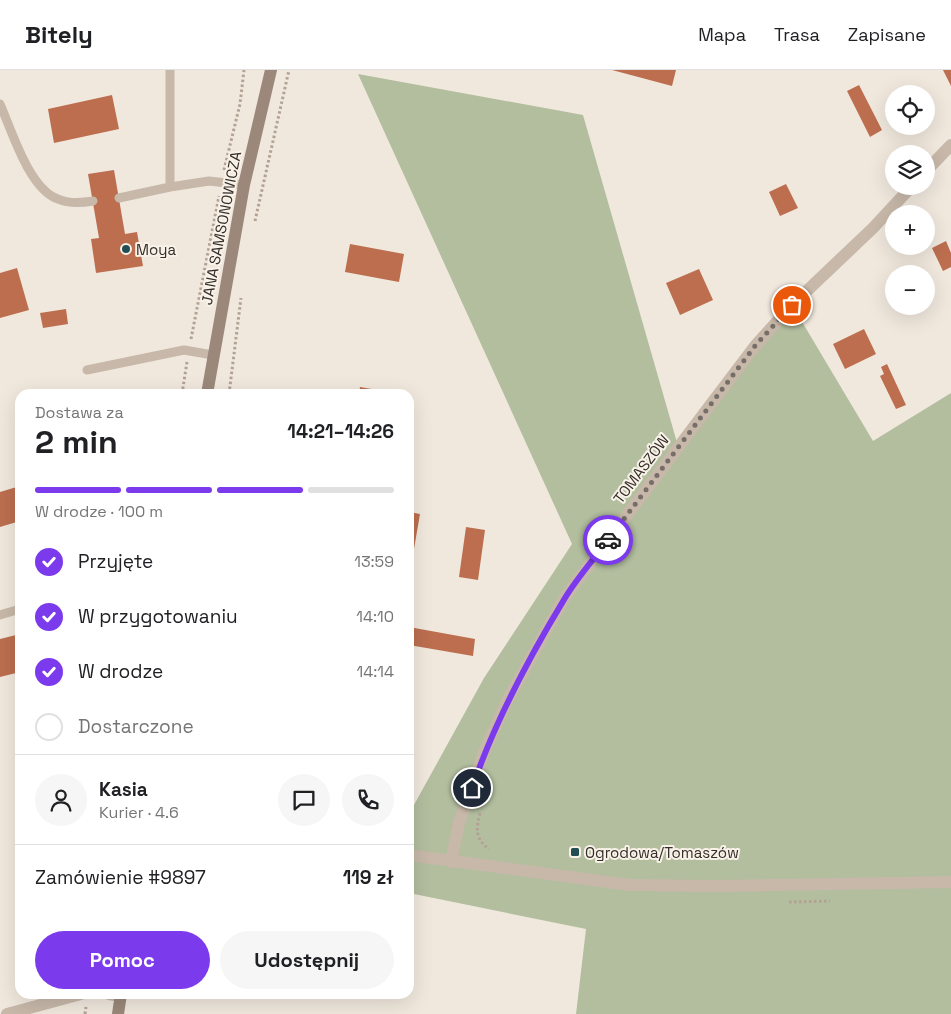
<!DOCTYPE html>
<html lang="pl">
<meta charset="utf-8">
<style>
:root{--surface:#fff;--page:#f6f6f6;--text:#202124;--muted:#757577;--line:#e0e0e0;--accent:#7c3aed}
body{margin:0;font-family:"Space Grotesk",sans-serif;background:var(--page);color:var(--text);height:100vh;display:flex;flex-direction:column;font-size:19px;white-space:nowrap}
*{box-sizing:border-box;margin:0}
p{font-size:16px;color:var(--muted)}
.icon{flex:none;width:28px;height:28px;fill:none;stroke:currentColor;stroke-width:2;stroke-linecap:round;stroke-linejoin:round}
.map{position:relative;flex:1;overflow:hidden}
.side{position:absolute;left:15px;top:319px;width:399px;height:610px;display:flex;flex-direction:column;background:var(--surface);border-radius:15px;box-shadow:0 5px 20px #0002}
.side>*{flex:none}
.fabs{position:absolute;left:885px;top:15px;display:grid;gap:10px}
.fabs a{display:grid;place-items:center;width:50px;height:50px;border-radius:50%;background:var(--surface);box-shadow:0 5px 20px #0002;font-size:25px}
.pin{position:absolute;display:grid;place-items:center;width:42px;height:42px;color:#fff;margin:-21px;border:2px solid #fff;border-radius:50%;box-shadow:0 1px 5px #0007}
.courier{position:absolute;display:grid;place-items:center;width:50px;height:50px;margin:-25px;border:4px solid #7c3aed;border-radius:50%;background:#fff;color:#222;box-shadow:0 1px 6px #0007}
.summary em{font-style:normal;font-weight:700}
.summary div{display:flex;flex-direction:column-reverse}
.summary{display:flex;align-items:center;justify-content:space-between;height:85px;padding:0 20px}
h1{font-size:32px;font-weight:700;line-height:38px}
.bar{display:grid;grid-template-columns:repeat(4,1fr);gap:8px 5px;align-content:center;height:60px;padding:0 20px}
.bar i{height:6px;border-radius:4px;background:var(--line)}
.bar .on{background:var(--accent)}
.bar p{grid-column:span 4}
.line{display:flex;align-items:center;gap:12px;padding:0 20px;border-top:1px solid var(--line)}
.line div{flex:1}
.round{display:grid;place-items:center;flex:none;width:52px;height:52px;border-radius:26px;background:var(--page)}
ol{padding:0 20px;list-style:none}
li{display:flex;align-items:center;gap:15px;height:55px}
li p{margin-inline-start:auto}
li .icon{padding:5px;border-radius:50%;background:var(--accent);color:#fff;stroke-width:4}
li:last-child{color:var(--muted)}
li i{width:28px;height:28px;border:2px solid var(--line);border-radius:50%}
.cta{display:flex;gap:10px;margin-top:auto;padding:10px 20px}
.cta a{flex:1;height:58px;border-radius:30px;background:var(--accent);color:#fff;font-size:20px;font-weight:700;line-height:58px;text-align:center}
.cta a+a{background:var(--page);color:var(--text)}
header{display:flex;align-items:center;gap:30px;box-sizing:border-box;height:70px;padding:0 25px;background:var(--surface);border-bottom:1px solid var(--line)}
header strong{font-size:24px}
nav{display:flex;gap:28px;margin-inline-start:auto;font-size:18px}
.map>svg:first-child{display:block}
</style>
<header>
<strong>Bitely</strong>
<nav><a>Mapa</a><a>Trasa</a><a>Zapisane</a></nav>
</header>
<div class="map">
<svg width="951" height="944" viewBox="0 0 951 944">
<rect width="100%" height="100%" fill="#f0e8dd"/>
<!-- green -->
<path fill="#b2be9e" d="M358 4 583 45 678 376 792 235 873 371 951 323V944H576L586 859 409 823V744L484 608 572 474Z"/>
<!-- building -->
<path fill="#bc6e4f" d="M612 0H676L672 16Z
M943 0H951V16Z
M859 15 882 60 870 67 847 21Z
M112 25 119 59 54 73 48 39Z
M114 100 125 164 137 162 143 196 96 203 91 169 99 168 88 104Z
M786 114 798 138 780 146 769 122Z
M946 171 951 183V197L943 201 932 178Z
M350 174 404 184 399 212 345 202Z
M17 198 29 240 0 248V203Z
M699 199 713 230 680 245 666 213Z
M66 239 68 254 43 258 40 243Z
M864 259 876 284 845 299 833 274Z
M887 294 906 335 896 339 880 306 884 304 881 297Z
M360 317 395 323V324H359Z
M20 416V451L0 457V422Z
M409 442 420 444 410 502H409Z
M466 457 485 460 478 510 459 507Z
M409 557 475 569 473 586 409 575Z
M20 564V602L0 607V569Z"/>
<g fill="none" stroke-linecap="round" stroke-linejoin="round">
<!-- path -->
<path stroke="#b3a294" stroke-width="3" stroke-dasharray="2.5 2.5" stroke-linecap="butt" d="M224 100 240 34 244 0
M255 151 289 0
M191 269 219 126
M182 324 187 292
M229 324 241 228
M480 743C476 759 475 769 489 779
M789 832 830 831
M85 944 86 937"/>
<!-- lane -->
<path stroke="#c7b8a9" stroke-width="9" d="M0 34C12 61 29 119 58 129 69 134 81 133 93 131
M170 117V0
M119 128 170 117 209 111 244 115
M87 300 184 280 213 285
M0 545 20 539"/>
<!-- street -->
<path stroke="#c7b8a9" stroke-width="12" d="M926 101 951 75
M409 785 629 815 714 816 951 812
M451 792 459 753 484 682 508 629 565 527 755 276 792 235 873 158 912 116
M109 924 121 926
M7 944 81 924"/>
<!-- secondary -->
<path stroke="#9b887b" stroke-width="12" d="M207 324 244 115 271 0
M118 944 121 924"/>
</g>
<g fill="none" stroke-linecap="round" stroke-linejoin="round">
<!-- done -->
<path stroke="#766e68" stroke-width="5" stroke-dasharray="0 9" d="M608 470 755 276 792 235"/>
<!-- route -->
<path stroke="#7c3aed" stroke-width="6" d="M472 718C495 651 528 589 565 528 577 508 594 489 608 470"/>
</g>
<!-- markers -->
<g fill="#224e53" stroke="#f8f2e9" stroke-width="2">
<circle cx="126" cy="179" r="5"/>
<rect x="570" y="777" width="10" height="10" rx="2.5"/>
</g>
<g text-anchor="middle" dominant-baseline="central" stroke-width="4" stroke-linejoin="round" paint-order="stroke">
<!-- street labels -->
<g font-size="15" fill="#352d29" stroke="#f8f2e9">
<text transform="translate(221 158) rotate(-79)">JANA SAMSONOWICZA</text>
<text transform="translate(641 399) rotate(-53)">TOMASZÓW</text>
</g>
<!-- poi labels -->
<g font-size="15" fill="#352d29" stroke="#f8f2e9" text-anchor="start">
<text x="136" y="179">Moya</text>
<text x="585" y="782">Ogrodowa/Tomaszów</text>
</g>
</g>
</svg>
<div class="fabs">
<a><svg class="icon" aria-label="locate" viewBox="0 0 24 24"><circle cx="12" cy="12" r="6"/><path d="M12 2v4M12 18v4M2 12h4M18 12h4"/></svg></a>
<a><svg class="icon" aria-label="layers" viewBox="0 0 24 24"><path d="M12 4l9 5-9 5-9-5zM3 14l9 5 9-5"/></svg></a>
<a>+</a>
<a>−</a>
</div>
<div class="pin" style="left:792px;top:235px;background:#ea580c"><svg class="icon" aria-label="bag" viewBox="0 0 24 24"><path d="M5 8h14l-1 12H6zM9 8a3 3 0 0 1 6 0"/></svg></div>
<div class="pin" style="left:472px;top:718px;background:#1f2937"><svg class="icon" aria-label="home" viewBox="0 0 24 24"><path d="M3 11l9-7 9 7M6 9v11h12V9"/></svg></div>
<div class="courier" style="left:608px;top:470px"><svg class="icon" aria-label="car" viewBox="0 0 24 24"><path d="M5 17H2v-5l4-1 3-4h7l3 4 3 1v5h-3M9 17h6M6 11h13"/><circle cx="7" cy="17" r="2"/><circle cx="17" cy="17" r="2"/></svg></div>
<section class="side">
<div class="summary"><div><h1>2 min</h1><p>Dostawa za</p></div><em>14:21–14:26</em></div>
<div class="bar"><i class="on"></i><i class="on"></i><i class="on"></i><i></i><p>W drodze · 100 m</p></div>
<ol>
<li><svg class="icon" aria-label="check" viewBox="0 0 24 24"><path d="M5 12l5 5 9-10"/></svg>Przyjęte<p>13:59</p></li>
<li><svg class="icon" aria-label="check" viewBox="0 0 24 24"><path d="M5 12l5 5 9-10"/></svg>W przygotowaniu<p>14:10</p></li>
<li><svg class="icon" aria-label="check" viewBox="0 0 24 24"><path d="M5 12l5 5 9-10"/></svg>W drodze<p>14:14</p></li>
<li><i></i>Dostarczone</li>
</ol>
<div class="line" style="height:90px"><a class="round"><svg class="icon" aria-label="person" viewBox="0 0 24 24"><circle cx="12" cy="8" r="4"/><path d="M4 21q1-7 8-7t8 7"/></svg></a><div><b>Kasia</b><p>Kurier · 4.6</p></div><a class="round"><svg class="icon" aria-label="chat" viewBox="0 0 24 24"><path d="M4 5h16v11H9l-5 4z"/></svg></a><a class="round"><svg class="icon" aria-label="phone" viewBox="0 0 24 24"><path d="M5 4h4l2 5-3 2q2 4 5 5l2-3 5 2v4C11 20 4 13 5 4z"/></svg></a></div>
<div class="line" style="height:65px"><div>Zamówienie #9897</div><b>119 zł</b></div>
<div class="cta"><a>Pomoc</a><a>Udostępnij</a></div>
</section>
</div>
